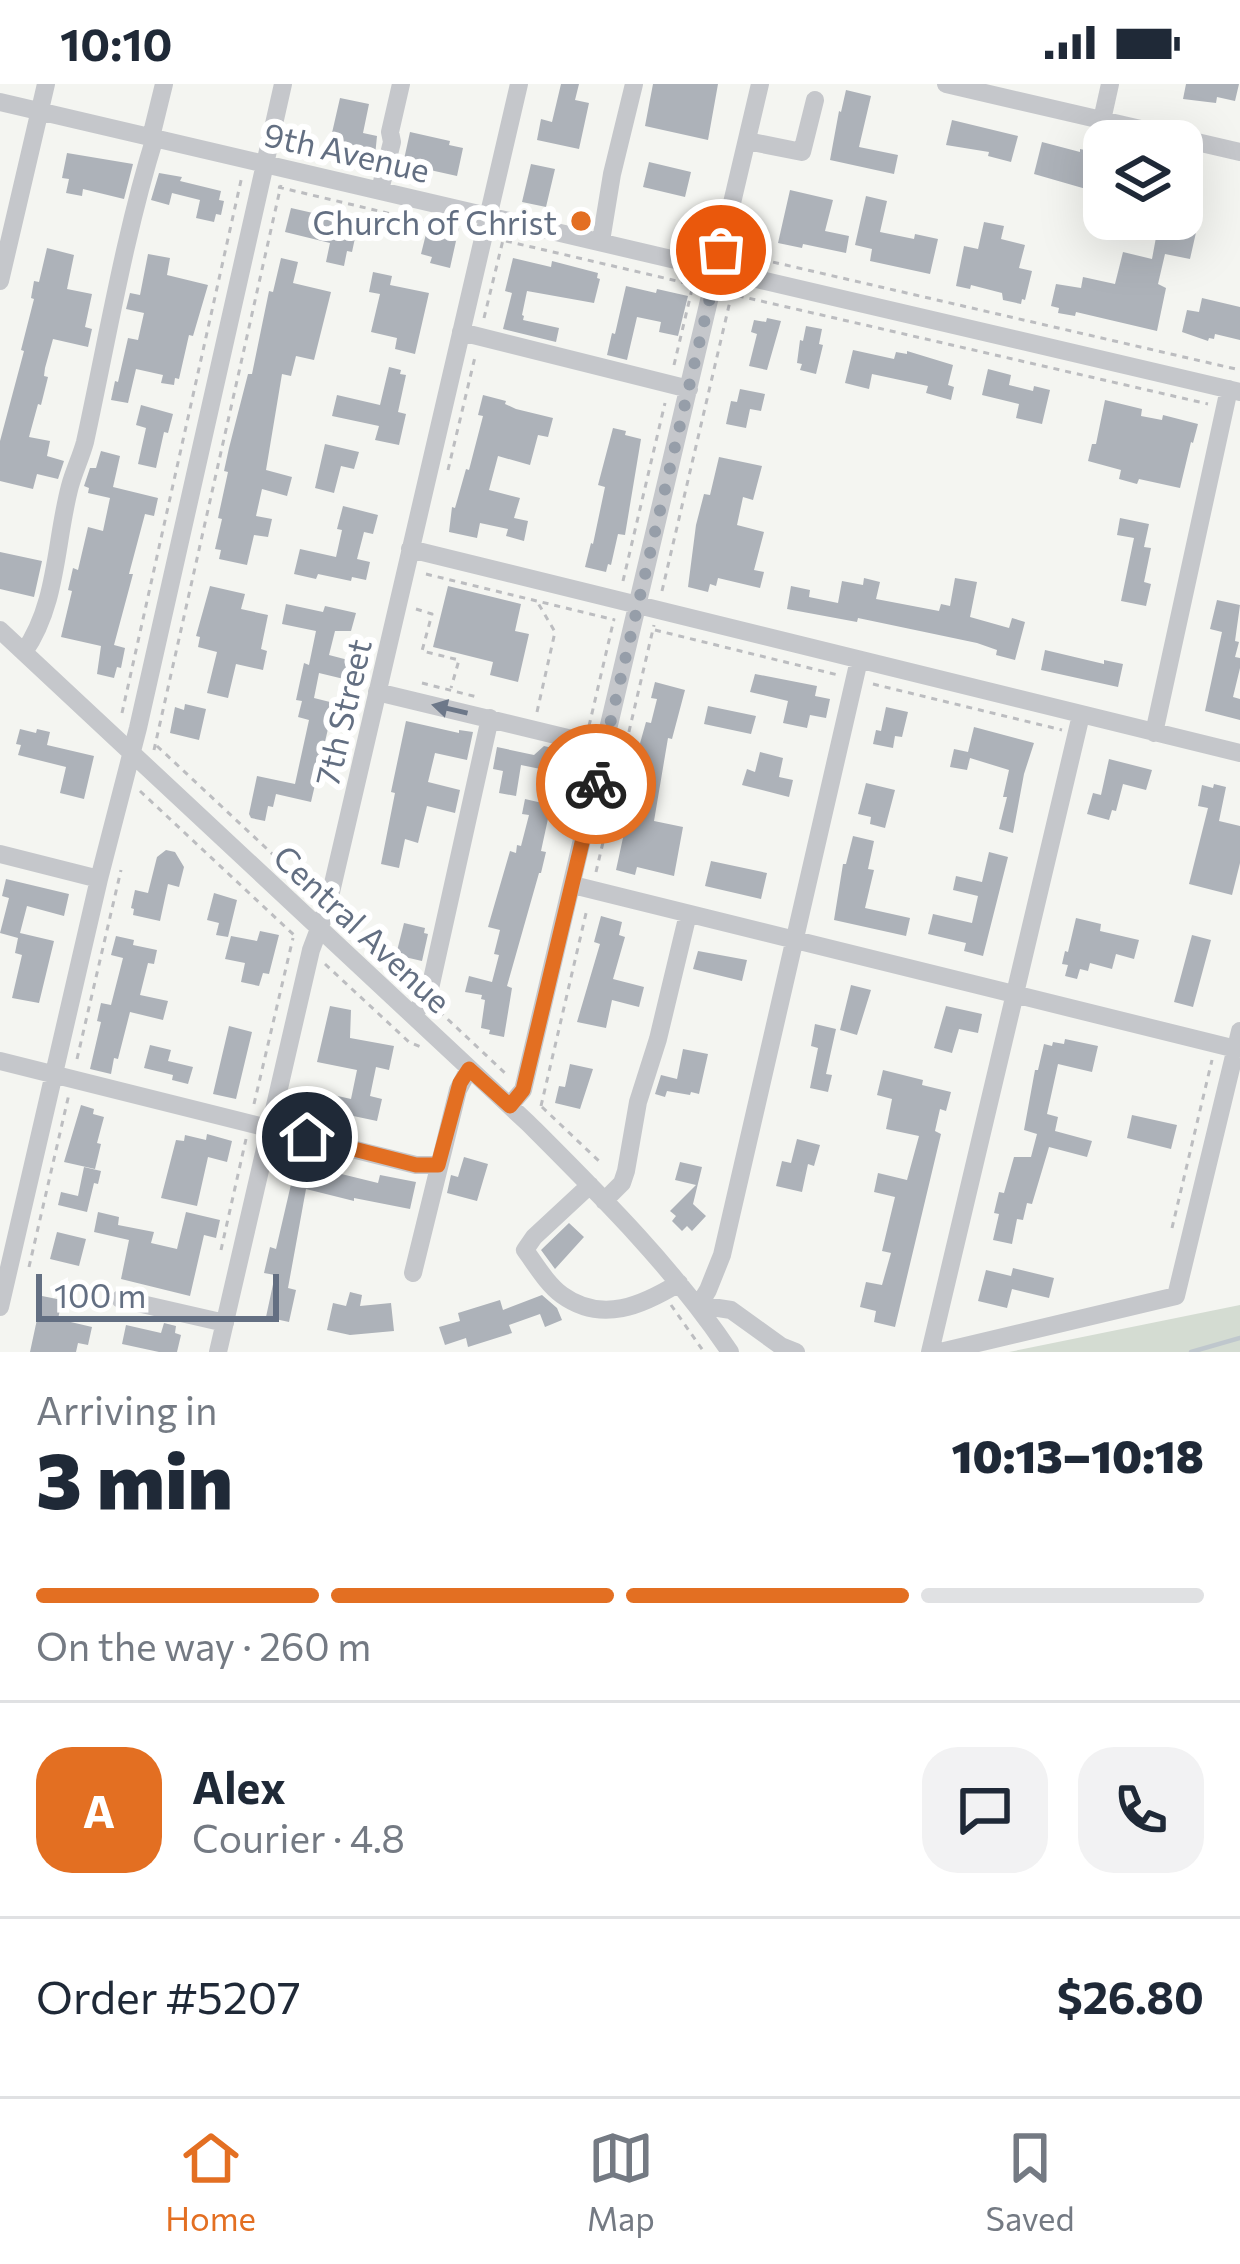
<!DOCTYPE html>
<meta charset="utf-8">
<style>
:root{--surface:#fff;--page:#f2f2f3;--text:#1f2937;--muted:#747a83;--line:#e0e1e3;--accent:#e36f22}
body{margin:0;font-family:Commissioner,sans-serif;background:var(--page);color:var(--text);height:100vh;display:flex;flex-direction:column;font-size:45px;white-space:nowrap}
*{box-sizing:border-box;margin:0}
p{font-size:39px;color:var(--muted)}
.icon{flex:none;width:66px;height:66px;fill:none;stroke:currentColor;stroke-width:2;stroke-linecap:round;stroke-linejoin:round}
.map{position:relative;height:1268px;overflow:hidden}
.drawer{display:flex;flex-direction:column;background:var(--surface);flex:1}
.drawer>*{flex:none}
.fabs{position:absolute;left:1083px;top:36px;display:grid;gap:24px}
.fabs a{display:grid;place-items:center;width:120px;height:120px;border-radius:24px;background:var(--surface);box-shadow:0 12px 48px #0002;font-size:60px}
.scale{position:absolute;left:36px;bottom:30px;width:243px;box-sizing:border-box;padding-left:12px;border:6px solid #636f82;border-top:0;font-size:33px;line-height:42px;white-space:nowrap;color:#636f82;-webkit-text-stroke:9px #fff;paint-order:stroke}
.pin{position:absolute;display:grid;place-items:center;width:102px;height:102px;color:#fff;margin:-51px;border:6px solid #fff;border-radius:50%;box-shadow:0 3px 12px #0007}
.courier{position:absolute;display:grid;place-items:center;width:120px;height:120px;margin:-60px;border:9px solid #e36f22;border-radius:50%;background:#fff;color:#222;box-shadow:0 3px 15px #0007}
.head em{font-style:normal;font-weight:800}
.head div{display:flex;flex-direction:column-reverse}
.head{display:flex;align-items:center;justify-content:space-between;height:204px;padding:0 36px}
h1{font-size:78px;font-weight:800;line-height:90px}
.bar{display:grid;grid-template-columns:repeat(4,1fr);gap:18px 12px;align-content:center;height:144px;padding:0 36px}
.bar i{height:15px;border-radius:9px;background:var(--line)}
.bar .active{background:var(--accent)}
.bar p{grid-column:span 4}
.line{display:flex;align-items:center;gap:30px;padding:0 36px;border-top:3px solid var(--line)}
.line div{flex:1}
.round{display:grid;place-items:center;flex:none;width:126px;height:126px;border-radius:36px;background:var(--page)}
.status{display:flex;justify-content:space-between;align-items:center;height:84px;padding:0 60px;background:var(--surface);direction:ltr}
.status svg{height:33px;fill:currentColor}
.tabs{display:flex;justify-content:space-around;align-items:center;height:168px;border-top:3px solid var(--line);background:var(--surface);font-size:33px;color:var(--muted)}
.tabs a{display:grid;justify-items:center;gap:6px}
.tabs .active{color:var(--accent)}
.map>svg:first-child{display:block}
</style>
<div class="status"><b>10:10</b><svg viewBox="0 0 49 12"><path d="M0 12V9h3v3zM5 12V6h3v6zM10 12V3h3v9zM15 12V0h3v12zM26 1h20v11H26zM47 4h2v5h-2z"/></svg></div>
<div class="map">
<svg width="1240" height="1268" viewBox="0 0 1240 1268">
<rect width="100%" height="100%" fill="#f4f5f1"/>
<!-- green -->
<path fill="#d4dcd2" d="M1240 1221V1268H1009Z"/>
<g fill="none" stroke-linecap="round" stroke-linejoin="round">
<!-- stream -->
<path stroke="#bfc7cd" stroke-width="4.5" d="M1191 1268 1240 1254"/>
</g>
<!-- building -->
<path fill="#adb2b9" d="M561 0H579L575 16 589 19 579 65 537 56 541 35 552 38Z
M653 0H718L708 56 645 42Z
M1186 0H1239L1235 17 1217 13 1216 19 1183 15Z
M846 6 871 12 859 63 898 71 894 90 830 76 839 27 841 28Z
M340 14 369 20 363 49 377 52 375 72 329 62Z
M952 36 1018 52 1011 78 988 72 989 68 946 61Z
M410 48 450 57 449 61 463 64 457 92 403 80Z
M1042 58 1080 68V65L1104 70V121L1091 119 1093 107 1034 90Z
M67 69 133 80 124 115 83 105 82 112 66 109 69 95 62 94Z
M649 78 691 88 685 113 643 103Z
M531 80 555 85 546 123 522 118Z
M159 89 182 93 180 97 221 107 219 116 224 117 221 131 216 130 214 138 196 134 200 116 172 109 169 121 151 116Z
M790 106 833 116 825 147 849 152 846 169 803 160 802 164 778 159Z
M866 112 887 117 880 148 914 155 915 150 938 155 930 190 870 177 872 165 855 161Z
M291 124 335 134 336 130 357 135 355 139 358 140 352 168 347 167 344 182 326 178 330 159 285 148Z
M984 138 1004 142 1001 155 1025 161 1019 184 1032 187 1025 216 1022 215 1021 220 1003 216 1002 209 971 201 970 205 956 202 964 162 978 165Z
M1174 140 1197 144 1190 175 1165 170 1158 200 1166 204 1157 247 1076 228 1075 232 1058 229 1059 224 1051 222 1056 200 1081 204 1083 193 1115 200 1123 168 1152 175 1157 148 1171 151Z
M426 150 456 157 450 184 430 179 432 173 421 170Z
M47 164 74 171 67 205 92 210 85 243 92 245 88 263 53 255 45 284 44 292 48 293 41 321 38 320 29 353 50 357 47 372 64 377 58 395 37 390 33 405 0 397V357L24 267 21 266 34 215 31 214 34 197 39 198Z
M148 170 170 174 167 191 208 201 193 252 189 251 179 295 175 294 174 301 161 299 163 291 136 285 128 319 111 316 115 297 118 298 128 254 138 256 144 229 126 225 130 209 140 211Z
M281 174 298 178 293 199 331 208 314 276 296 272 291 292 282 290 266 386 292 393 287 412 262 405 256 432 272 435 268 453 254 451 247 481 219 475 221 466 215 465 222 435 218 434 228 388 224 387 229 364 248 290H252L269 207 273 208Z
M513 174 551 183 552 177 598 189 597 194 600 195 594 219 527 207 522 231 524 232 523 236 559 244 556 258 503 245 512 209 505 207Z
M373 188 392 192 390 201 429 209 415 270 395 265 397 254 371 248 380 210 369 208Z
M626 202 656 209 657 205 688 212 678 252 659 248 661 238 637 233 627 276 607 271 612 249 615 250Z
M1202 214 1240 223V256L1215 250 1214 255 1209 254 1208 257 1182 248 1187 226 1199 228Z
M767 234 781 237 767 286 749 282 757 250 751 248 754 236 766 238Z
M806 242 822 245 819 260 823 261 816 290 800 286 802 280 797 279 800 256 803 257Z
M853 266 894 275 896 268 907 270V267L953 281 948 301 954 303 951 316 926 309 928 302 872 290 869 305 845 299Z
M389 283 401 286 400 290 406 291 398 328 406 330 399 361 375 356 379 342 332 332 337 311 380 321Z
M988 285 1011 291 1009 301 1033 307 1034 302 1050 306 1042 340 1016 334 1019 320 982 311Z
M740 305 765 310 761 327 750 325 746 344 726 340 731 317 737 318Z
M483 311 506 317 505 320 516 325 553 334 548 353 538 351 530 381 498 372 489 406 520 414 514 434 528 437 524 457 506 452 508 445 480 439 477 454 449 448 452 423 455 424 466 385 469 386 483 332 478 331Z
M1105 316 1142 325 1141 332 1162 336 1163 331 1198 340 1193 359 1191 358 1180 404 1139 395 1137 400 1119 395 1121 386 1088 377 1092 360H1096Z
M141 321 173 330 168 349 164 348 156 384 138 380 146 344 136 341Z
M613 344 626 347 625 351 641 355 625 451 618 450 611 481 608 480 606 488 585 483 591 459 593 460 605 403 598 401Z
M325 360 359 368 354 385 341 382 334 409 315 404Z
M101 367 120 372 113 403 158 414 154 432 145 430 129 490H133L114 561 125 564 121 584 117 583 114 594 97 590 101 562 61 553 72 507 68 506 73 484 78 486 88 443 103 447 110 414 88 409 89 404 84 402 90 384H96Z
M719 373 762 382 753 416 743 413 737 441 764 448 754 486 764 488 760 504 718 494 716 502 710 500 708 508 688 503 696 441 704 410 710 411Z
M343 422 378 431 373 450 364 448 357 475 370 478 366 496 352 493 351 497 318 490 316 495 294 490 300 465 336 473 342 446 337 445Z
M1120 434 1149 440 1144 463 1151 464 1144 498 1151 500 1146 522 1121 517 1134 454 1117 451Z
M0 468 42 477 34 513 0 505Z
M864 494 880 498 876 515 939 527 941 520 950 522 955 494 977 498 970 533 1009 544 1012 534 1025 538 1015 576 996 571 997 566 977 559 858 534 857 538 787 525 791 502 810 506 809 513 838 519 842 497 863 501Z
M210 502 245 510 241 525 268 531 261 565 267 567 263 586 236 580 228 614 207 609 217 568 198 563 200 553 196 552Z
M448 502 521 520 515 547 529 550 518 598 490 591 493 578 433 563Z
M1217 516 1240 521 1235 557 1239 558 1235 573 1240 574V584L1233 613 1240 615V636L1205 627 1222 548 1210 545Z
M286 520 323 528 325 522 356 529 351 547H335L329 571 352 577 348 596 319 589 314 614 334 619 311 718 276 710 273 723 268 722 265 737 251 734 249 730 257 692 295 700 309 636 298 633 302 617 296 616 304 579 309 581 316 547 282 540Z
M1045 566 1104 580V576L1123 580 1118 603 1041 586Z
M755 590 817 602 815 612 830 615 826 634 810 631 807 644 783 639 788 617 750 608Z
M655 598 685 606 672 655 668 654 654 737 683 743 674 792 637 783 635 791 616 786 634 703 628 702 646 638 651 639 657 615 651 614Z
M185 620 206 625 199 656 170 649 175 623 184 626Z
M708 622 756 632 751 650 704 640Z
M886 623 908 628 902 653 895 652 893 664 873 660 876 646 881 647Z
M406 637 459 649V646L473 648 467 676 435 669 428 698 460 706 455 729 427 722 418 759 405 755 399 784 381 780 395 709 391 708Z
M974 643 1034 659 1024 690 1013 749 999 745 1007 713H1003L1009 686 970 674 967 686 950 683 954 665 968 668Z
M20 645 36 649 37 645 50 648 47 661 94 672 84 715 60 709 66 683 18 671 21 661 16 660Z
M544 662 565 667 560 689 521 681 516 712 499 709 503 687 493 685 497 663 534 671Z
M760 668 783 674 779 693 793 696 789 713 742 701 747 685 755 688Z
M1109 675 1152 686 1146 706 1123 700 1116 727 1112 726 1109 736 1087 730 1093 709 1101 711Z
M866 699 895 706 885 744 870 740 871 733 858 730Z
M1214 700 1226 703 1219 737 1240 742V779L1232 811 1189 800 1208 724 1198 722 1202 701 1213 704Z
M525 715 551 721 541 767 546 768 541 789H539L507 902 512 904 504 953 489 950 490 946 481 944 485 916 481 915 482 911 465 908 469 892 492 898 499 871 494 870 500 846 488 843 510 767 516 769 517 761 521 762 529 731 522 730Z
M853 752 874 757 868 785 874 786 865 824 910 834 906 852 834 836 843 780H846Z
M166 766 175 768 184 783 179 803 168 800 160 837 133 831 134 825 131 824 135 806 148 809 157 773Z
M989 768 1008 773 983 872 964 867 966 859 928 850 933 830 972 839 978 812 953 806 956 792 982 798Z
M711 777 767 789 761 815 705 802Z
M6 795 69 810 64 832 27 822 20 849 54 857 39 919 12 914 22 871 15 869 18 854 0 849 9 814 2 812Z
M214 809 237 816 228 853 216 851 219 839 207 836Z
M601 832 622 838 619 851 625 853 613 895 644 903 639 923 612 916 606 944 577 938 600 860 594 858Z
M1076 834 1101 840 1100 847 1139 856 1134 875 1116 870 1112 885 1090 879 1088 887 1080 885 1077 895 1065 892 1068 881 1062 880 1065 867 1068 868Z
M404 839 425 844 424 849 428 850 422 877 396 871Z
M260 847 279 851 269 890 263 889 259 902 241 898 245 879 225 875 231 852 257 857Z
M1192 851 1211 856 1193 923 1174 918Z
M116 852 134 856 133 861 157 866 154 880 148 879 140 911 168 917 163 936 130 928 118 975 114 974 111 990 90 985 101 938 97 937 101 919 111 921 123 874 111 871Z
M698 867 747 876 742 897 693 885Z
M851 901 871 906 857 951 840 946Z
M330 922 351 926 350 954 394 962 389 986 376 983 370 1012 382 1015 377 1037 339 1029 337 1039 314 1033 320 1008 351 1015 357 986 317 978Z
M946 922 982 930 978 949 959 945 952 969 934 964Z
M815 940 836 945 826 990 832 991 828 1008 810 1004 818 964 811 962Z
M229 942 252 948 236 1015 213 1010Z
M1065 955 1098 962 1092 988 1058 980 1047 1030 1058 1033 1055 1047 1092 1057 1087 1073 1049 1063 1032 1120 1027 1119 1023 1136 1017 1135 1012 1160 993 1156 999 1130 994 1129 999 1108 1004 1109 1014 1073H1031L1037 1050 1024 1046 1035 986H1038L1044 960 1052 962 1053 958 1064 960Z
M150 961 171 966 168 977 193 983 188 1000 172 996 173 991 144 984Z
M683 965 708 970 699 1010 691 1008 690 1011 667 1007 665 1013 655 1010 661 991 677 995Z
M570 980 593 985 580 1025 555 1019 559 1002 565 1003Z
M883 986 923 996 922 1001 951 1008 946 1027 940 1025 935 1047 941 1050 895 1243 874 1238 876 1227 860 1223 866 1198 882 1201 891 1169 882 1167 895 1113 874 1108 878 1089 907 1096 919 1052 886 1045 892 1015 877 1011Z
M81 1021 94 1025 93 1030 104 1033 97 1059 101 1060 95 1085 64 1078Z
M1132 1031 1177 1041 1171 1065 1127 1054Z
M207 1050 232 1057 227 1078 208 1073 197 1122 161 1114 176 1056 184 1057 185 1051 206 1056Z
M797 1055 820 1061 814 1082 808 1080 802 1108 776 1102 782 1077 791 1079Z
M294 1070 322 1079 321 1085 378 1099 380 1091 416 1098 410 1125 354 1114V1117L306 1105 288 1204 296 1206 289 1238 266 1233 275 1191 264 1189 270 1163 276 1165 292 1096H288Z
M464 1073 488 1080 477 1117 447 1109 451 1091 458 1093Z
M680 1078 702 1083 693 1120 706 1132 692 1147 687 1142 682 1147 672 1137 676 1132 670 1127 696 1101 675 1096Z
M84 1083 101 1087 98 1100 94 1099 87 1128 58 1121 61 1108 78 1112Z
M98 1128 119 1133 118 1141 154 1148 151 1159 177 1165 186 1128 220 1136 216 1154 204 1151 190 1212 121 1195 129 1156 94 1148Z
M569 1139 584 1153 555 1185 541 1166Z
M57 1148 86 1155 79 1182 50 1175Z
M1013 1184 1054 1194 1049 1214 1012 1205 1007 1224 978 1217 986 1186 1011 1192Z
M350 1208 362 1211 360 1222 391 1219 394 1247 350 1251 327 1246 333 1219 346 1222Z
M542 1211 557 1224 562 1236 545 1243 540 1230 509 1241 512 1249 468 1263 466 1254 445 1261 439 1243 460 1237 458 1229 500 1216 503 1226Z
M42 1212 62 1216 58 1235 92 1243 88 1261 78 1259 76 1268H30Z
M164 1239 176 1242 175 1249 181 1251 177 1268H159L122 1260 126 1241 161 1249Z"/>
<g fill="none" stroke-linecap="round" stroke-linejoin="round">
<!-- path -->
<path stroke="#bcbdc0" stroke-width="3" stroke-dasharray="6 6" stroke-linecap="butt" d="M278 103 467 148
M506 157 690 200
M738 170 1240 286
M726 209 1208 320
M484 234 503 156
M674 281 693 201
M448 386 475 273
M426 490 615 536
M623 497 665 319
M662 507 731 213
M416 525 432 530 422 567 459 576 451 604
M655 546 838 591
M422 599 477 613
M873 600 1062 646
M537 628 555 548 538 519
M122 629 242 92
M589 642 614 535
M157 662 312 807
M154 666 281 101
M577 695 582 675
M140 707 295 852
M596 788 654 541
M343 836 410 899
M325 880 409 958 421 963
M439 927 506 990
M77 975 121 786
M254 1020 293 854
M541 1022 587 825
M542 1023 601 1079
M1172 1144 1212 976
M221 1166 246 1055
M29 1183 69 1010
M671 1221 704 1268"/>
<!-- minor -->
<path stroke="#c5c7cb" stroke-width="18" d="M946 0 1240 68
M0 18 1240 308
M1102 36 1110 0
M151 53 164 0
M747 57 802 68 815 16
M380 106 392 58 390 48 401 0
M601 157 612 90 634 0
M0 197 46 0
M461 248 689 305
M410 465 1240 669
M0 546 528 1039C600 1111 673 1183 730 1268
M24 568C58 519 55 458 70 402 74 387 81 373 85 358 107 257 124 153 155 53
M377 608 605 663
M1154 649 1229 305
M0 770 99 795
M573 801 1236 965
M414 930 426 914 431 900 490 634
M0 977 416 1081H438
M510 1021 523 1006 760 0
M590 1101 534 1153 525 1166C536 1181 547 1200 562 1211 602 1240 643 1221 679 1199
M604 1117 622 1099 626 1087 638 1018 658 955 688 830
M413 1189 458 1006 469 985
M120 1215 225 1239
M699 1221 708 1206 722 1171 859 576
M699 1221 731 1226 781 1262 796 1268
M0 1223 99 795 138 644 283 0
M218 1268 311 866 328 821 519 0
M930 1268 1081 631
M940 1268 1176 1212 1240 947"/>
</g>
<!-- one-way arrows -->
<defs><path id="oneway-solid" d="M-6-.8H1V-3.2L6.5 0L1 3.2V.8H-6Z" transform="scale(3)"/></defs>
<use fill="#6d7889" href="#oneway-solid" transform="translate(450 625) rotate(-167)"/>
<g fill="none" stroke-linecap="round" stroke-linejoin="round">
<!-- done -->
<path stroke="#969ea9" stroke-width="12" stroke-dasharray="0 21.6" d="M596 700 721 166"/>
<!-- route -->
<path stroke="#e36f22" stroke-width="15" d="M307 1053 416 1081H438L460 999 469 985 510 1022 523 1006 596 700"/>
</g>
<!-- markers -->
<circle fill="#e36f22" stroke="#fff" stroke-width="4.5" cx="581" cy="137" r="12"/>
<g text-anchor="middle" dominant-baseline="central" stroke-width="12" stroke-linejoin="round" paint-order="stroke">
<!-- street labels -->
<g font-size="33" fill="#636f82" stroke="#fff">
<text transform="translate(347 67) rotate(13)">9th Avenue</text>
<text transform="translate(342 628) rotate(-77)">7th Street</text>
<text transform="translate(363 844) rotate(43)">Central Avenue</text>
</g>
<!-- poi labels -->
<g font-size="33" fill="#636f82" stroke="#fff" text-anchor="end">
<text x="557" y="137">Church of Christ</text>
</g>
</g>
</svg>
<div class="fabs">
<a><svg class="icon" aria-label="layers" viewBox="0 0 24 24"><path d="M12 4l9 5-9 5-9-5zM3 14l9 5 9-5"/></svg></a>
</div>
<div class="scale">100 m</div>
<div class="pin" style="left:721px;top:166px;background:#ea580c"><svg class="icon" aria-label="bag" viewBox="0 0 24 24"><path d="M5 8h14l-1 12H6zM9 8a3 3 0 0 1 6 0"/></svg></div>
<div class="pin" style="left:307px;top:1053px;background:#1f2937"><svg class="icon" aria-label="home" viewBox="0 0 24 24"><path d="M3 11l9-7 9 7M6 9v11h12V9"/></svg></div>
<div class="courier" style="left:596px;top:700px"><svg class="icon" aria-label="bike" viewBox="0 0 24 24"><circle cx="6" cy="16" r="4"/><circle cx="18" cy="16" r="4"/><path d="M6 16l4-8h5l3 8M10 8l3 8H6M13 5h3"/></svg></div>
</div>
<section class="drawer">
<div class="head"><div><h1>3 min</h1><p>Arriving in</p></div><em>10:13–10:18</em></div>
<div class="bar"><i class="active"></i><i class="active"></i><i class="active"></i><i></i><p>On the way · 260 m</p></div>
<div class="line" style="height:216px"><b class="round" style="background:var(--accent);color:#fff">A</b><div><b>Alex</b><p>Courier · 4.8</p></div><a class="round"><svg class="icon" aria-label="chat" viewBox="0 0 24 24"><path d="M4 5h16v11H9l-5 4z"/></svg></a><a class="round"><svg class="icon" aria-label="phone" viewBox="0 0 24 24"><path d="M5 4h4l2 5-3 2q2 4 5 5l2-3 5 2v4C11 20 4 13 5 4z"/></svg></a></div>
<div class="line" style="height:156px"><div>Order #5207</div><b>$26.80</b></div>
</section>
<nav class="tabs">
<a class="active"><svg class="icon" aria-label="home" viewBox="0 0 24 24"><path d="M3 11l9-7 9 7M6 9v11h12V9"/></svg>Home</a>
<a><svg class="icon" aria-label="map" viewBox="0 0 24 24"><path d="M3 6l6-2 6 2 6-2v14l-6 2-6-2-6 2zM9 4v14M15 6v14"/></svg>Map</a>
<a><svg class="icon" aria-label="saved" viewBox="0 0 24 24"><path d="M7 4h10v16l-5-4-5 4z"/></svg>Saved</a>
</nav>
